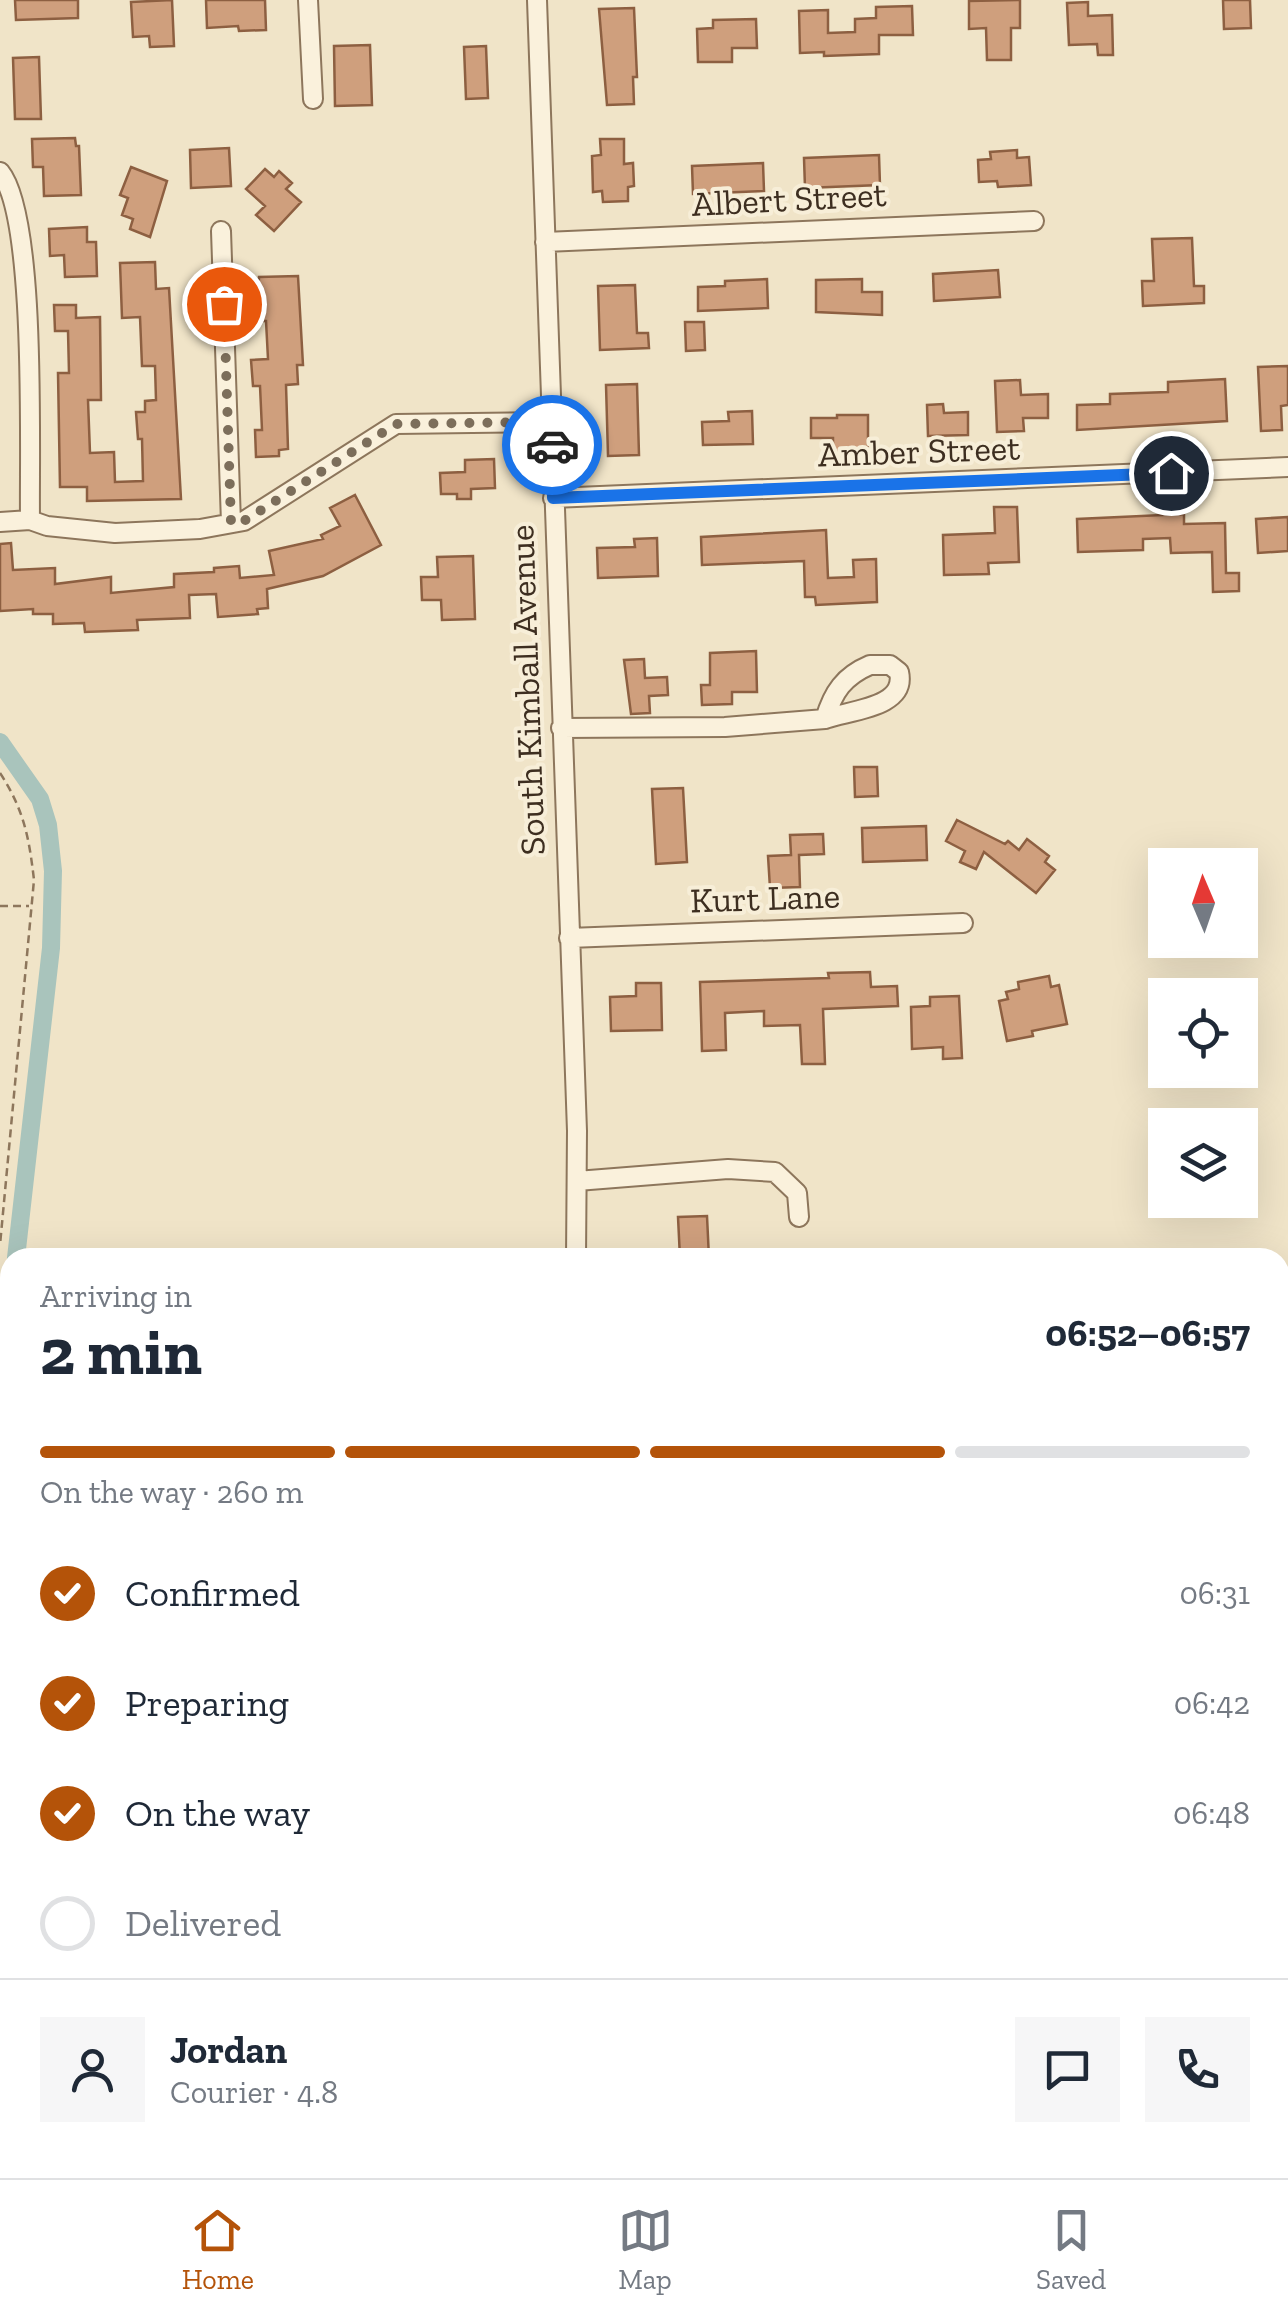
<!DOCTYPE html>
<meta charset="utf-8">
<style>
:root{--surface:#fff;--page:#f6f6f7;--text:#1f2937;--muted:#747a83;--line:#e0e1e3;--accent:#b45309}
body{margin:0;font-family:"Zilla Slab",serif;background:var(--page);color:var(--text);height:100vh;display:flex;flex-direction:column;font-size:38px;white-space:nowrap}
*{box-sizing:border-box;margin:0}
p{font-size:32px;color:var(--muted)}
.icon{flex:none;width:55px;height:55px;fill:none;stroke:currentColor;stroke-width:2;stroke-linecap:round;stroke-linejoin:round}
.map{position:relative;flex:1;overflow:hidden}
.details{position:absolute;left:0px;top:1248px;width:1290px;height:932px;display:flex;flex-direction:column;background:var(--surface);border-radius:30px 30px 0 0;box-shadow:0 10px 40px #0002}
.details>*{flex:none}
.needle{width:65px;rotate:358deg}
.tools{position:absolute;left:1148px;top:848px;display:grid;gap:20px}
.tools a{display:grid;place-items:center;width:110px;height:110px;border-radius:0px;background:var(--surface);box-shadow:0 10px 40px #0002;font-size:50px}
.pin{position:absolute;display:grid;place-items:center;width:85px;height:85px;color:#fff;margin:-42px;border:5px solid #fff;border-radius:50%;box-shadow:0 2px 10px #0007}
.courier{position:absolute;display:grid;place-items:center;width:100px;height:100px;margin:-50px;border:8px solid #1a73e8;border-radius:50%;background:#fff;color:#222;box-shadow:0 2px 12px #0007}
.headline em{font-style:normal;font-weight:800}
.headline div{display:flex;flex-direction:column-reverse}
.headline{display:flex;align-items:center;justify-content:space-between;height:170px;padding:0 40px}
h1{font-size:65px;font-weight:800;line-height:75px}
.bar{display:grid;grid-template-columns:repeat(4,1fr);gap:15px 10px;align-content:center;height:120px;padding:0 40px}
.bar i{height:12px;border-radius:8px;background:var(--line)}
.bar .selected{background:var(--accent)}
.bar p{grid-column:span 4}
.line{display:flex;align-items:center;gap:25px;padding:0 40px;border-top:2px solid var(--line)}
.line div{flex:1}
.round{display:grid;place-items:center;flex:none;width:105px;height:105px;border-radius:0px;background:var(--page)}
ol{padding:0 40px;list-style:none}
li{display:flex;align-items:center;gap:30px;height:110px}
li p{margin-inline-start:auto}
li .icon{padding:10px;border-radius:50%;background:var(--accent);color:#fff;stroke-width:4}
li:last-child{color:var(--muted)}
li i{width:55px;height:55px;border:5px solid var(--line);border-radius:50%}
.tabs{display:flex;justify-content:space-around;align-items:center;height:140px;border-top:2px solid var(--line);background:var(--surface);font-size:28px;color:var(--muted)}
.tabs a{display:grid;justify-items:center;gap:5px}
.tabs .selected{color:var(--accent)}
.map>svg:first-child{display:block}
</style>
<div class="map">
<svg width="1288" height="2178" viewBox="0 0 1288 2178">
<rect width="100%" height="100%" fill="#f0e4c8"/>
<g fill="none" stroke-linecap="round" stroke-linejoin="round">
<!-- canal -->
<path stroke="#a9c4bc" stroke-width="18" d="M0 742 40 799 48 825 53 871 51 948 16 1258
M0 1417 10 1319"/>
</g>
<!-- building -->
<path fill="#cf9f7d" stroke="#8d5f41" stroke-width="2.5" d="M15 0H78V18L16 20Z
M172 0 174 46 150 47 149 36 133 37 131 2Z
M206 0H265L266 30 239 31 238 26 207 28Z
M1020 0V28H1011V60H987L986 28 969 29V1Z
M1223 0H1250L1251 28 1224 29Z
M1088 2V16L1112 15 1113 55H1098L1097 44 1069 45 1067 3Z
M912 6 913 35H879V54L824 56V52L800 53 799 11 828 10V33L855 32V19L876 18V7Z
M634 8 637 77H633L634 104 607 105 599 9Z
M756 19 757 48H732V62H698L697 29 713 28V20Z
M370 45 372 105 335 106 334 46Z
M486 46 488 98 466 99 464 47Z
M39 57 41 119H15L13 58Z
M75 138 76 146H79L81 195 44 196 43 167H33L32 139Z
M600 139H624V164L633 163 634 186 628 187V201L603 202 602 191 593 192 592 156 601 155Z
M229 148 231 186 191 188 190 150Z
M1017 150V158L1029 157 1031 185 998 187 997 181 979 182 978 160 991 159 990 152Z
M879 155 880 185 805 188 804 158Z
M763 163 764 191 693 194 692 166Z
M131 167 167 181 150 237 130 229 133 219 122 215 128 198 120 195Z
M265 169 274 177 279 171 292 183 286 189 301 202 274 231 256 215 265 206 246 189Z
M87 227V242H96L97 276 65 277 64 255 50 256 49 229Z
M1192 238 1194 286H1204V303L1143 306 1142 281H1154L1152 239Z
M155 262 156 289 169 288 181 499 87 501V487H60L58 373H69L68 331H55L54 305H76V318L100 317 101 400H88L90 453 114 452 115 482 143 481 142 439H138L136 412H145V401L156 400 155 366H142L140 317 122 318 120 263Z
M998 270 1000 297 934 301 933 274Z
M298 276 303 365H297L298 384 286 385 288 449 279 450V456L256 457 255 430H262L260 386H253L251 360 268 359 266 321H257L259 277Z
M767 279 768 308 698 311V287L725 286V281Z
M862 279V292H882V315L816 312V280Z
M635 285 637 333H648L649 348 600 350 598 286Z
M685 322H704L705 350 686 351Z
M1288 366V405L1281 406 1282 430 1261 431 1258 367Z
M1225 379 1227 421 1077 430V405L1110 404V394L1168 392V382Z
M1020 380 1021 395 1048 394V418H1023L1024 431 997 432 995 381Z
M637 384 639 455 608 456 606 385Z
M943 404 944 413 968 412V435L928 436 927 405Z
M752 411 753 444 703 445 702 422 729 421 728 412Z
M837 415H868V452H833V438H811V418H837Z
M494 459 495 488 471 489V499H457V494H441L440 473 465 472V460Z
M355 495 381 545 323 576 267 589 268 608 257 609 258 614 218 617 216 594 189 595 190 618 137 620 138 630 85 632 84 623 53 624V614H33V609L0 611V544L11 543 13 570 55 568V584L111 577V593L174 587V574L214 572V568L239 566 240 578 274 575 269 551 323 539 321 535 340 526 330 508Z
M994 507H1017L1019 562 988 563 989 574 944 575 943 535 995 533Z
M1184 514V524L1225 523 1226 573H1239V591L1213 592 1212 552 1171 553 1170 538 1143 539V550L1078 552 1077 519Z
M1288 517V551L1258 553 1256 519Z
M826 530 828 578 854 577 853 560 876 559 877 602 816 605 815 597H805L804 561 702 565 701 537Z
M657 538 658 576 598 578 597 548 635 547 634 539Z
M473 556 475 619 442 620 441 600H422L421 577H438L437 557Z
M756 651 757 692H732V704L702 705 701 685H710V653Z
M644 659 645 678 667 677 668 695 649 696 650 713 631 714 624 660Z
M854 767H877L878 796 855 797Z
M683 788 687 862 656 864 652 789Z
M957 820 1005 844 1008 841 1019 850 1027 839 1049 856 1045 862 1055 870 1036 893 984 852 976 869 960 862 965 851 946 841Z
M926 826 927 860 863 862 862 828Z
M823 834 824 854 799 855 800 887 770 888 768 856 791 855 790 835Z
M870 972 871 987 897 986 898 1006 823 1009 825 1064H802L800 1025 764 1026V1011L725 1013 726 1050 702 1051 700 982 829 978 828 973Z
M1049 976 1051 987 1059 985 1067 1024 1032 1031 1033 1036 1007 1041 999 1001 1008 999 1006 992 1019 989 1018 982Z
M636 983H661L662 1030 611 1031 610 997 636 996Z
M959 996 962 1058 943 1059V1047L912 1049 911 1007 930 1006V997Z
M707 1216 709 1258H680L678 1217Z"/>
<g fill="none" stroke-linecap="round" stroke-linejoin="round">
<defs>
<path id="minor" d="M308 0 313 99
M537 0 577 1131 576 1258
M0 172C37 217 29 452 30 520
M221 231 231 523
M545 242 1034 221
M553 498 1288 467
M0 522 30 520 47 526 115 533 200 529 244 521 396 424 551 422
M870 665H890L899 672C907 708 850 710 825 719 833 692 844 676 870 665Z
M561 728 725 727 825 719
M569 938 963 923
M577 1181 728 1169 775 1172 797 1193 799 1217
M248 2170V2178"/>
<path id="major" d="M1280 1641 1288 1640
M0 1687H10"/>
</defs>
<!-- minor casing -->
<use href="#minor" stroke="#8d765c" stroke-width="22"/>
<!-- major casing -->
<use href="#major" stroke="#5b4430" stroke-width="28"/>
<!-- path -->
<path stroke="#8d765c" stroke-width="2.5" stroke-dasharray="8 5" stroke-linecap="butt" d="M0 773C24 810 29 837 34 880L0 1245
M0 906H29"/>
<!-- minor -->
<use href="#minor" stroke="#faf1dc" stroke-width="18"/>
<!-- major -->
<use href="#major" stroke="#f3d9a0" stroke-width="22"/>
</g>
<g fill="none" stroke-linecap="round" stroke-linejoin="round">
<!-- done -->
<path stroke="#7c6e5b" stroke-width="10" stroke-dasharray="0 18" d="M224 304 231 523 244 521 396 424 551 422 552 445"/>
<!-- route -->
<path stroke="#1a73e8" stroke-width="12" d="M552 445 553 498 1171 473"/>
</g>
<g text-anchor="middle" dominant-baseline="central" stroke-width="8" stroke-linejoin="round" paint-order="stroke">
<!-- street labels -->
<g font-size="35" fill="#3d2e20" stroke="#f7eed8">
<text transform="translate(789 199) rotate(-3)">Albert Street</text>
<text transform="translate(919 451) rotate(-2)">Amber Street</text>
<text transform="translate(527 690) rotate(-92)">South Kimball Avenue</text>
<text transform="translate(765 898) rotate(-2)">Kurt Lane</text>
</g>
</g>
</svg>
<div class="tools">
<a><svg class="needle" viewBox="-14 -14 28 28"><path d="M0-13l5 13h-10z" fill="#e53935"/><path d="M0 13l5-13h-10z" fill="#747a83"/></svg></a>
<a><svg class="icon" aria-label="locate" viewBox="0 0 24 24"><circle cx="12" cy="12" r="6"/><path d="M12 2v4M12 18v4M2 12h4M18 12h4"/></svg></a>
<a><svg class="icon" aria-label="layers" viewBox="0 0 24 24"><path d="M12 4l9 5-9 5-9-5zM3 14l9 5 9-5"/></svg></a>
</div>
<div class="pin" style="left:224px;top:304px;background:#ea580c"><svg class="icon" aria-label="bag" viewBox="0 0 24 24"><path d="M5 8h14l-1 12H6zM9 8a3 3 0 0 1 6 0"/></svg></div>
<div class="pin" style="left:1171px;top:473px;background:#1f2937"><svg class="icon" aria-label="home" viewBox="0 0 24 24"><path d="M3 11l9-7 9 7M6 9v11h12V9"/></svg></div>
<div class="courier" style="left:552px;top:445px"><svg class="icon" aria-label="car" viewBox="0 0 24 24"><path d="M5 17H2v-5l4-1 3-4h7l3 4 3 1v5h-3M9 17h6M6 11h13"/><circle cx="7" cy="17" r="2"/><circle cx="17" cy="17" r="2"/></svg></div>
<section class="details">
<div class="headline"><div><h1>2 min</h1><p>Arriving in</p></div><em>06:52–06:57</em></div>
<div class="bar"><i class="selected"></i><i class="selected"></i><i class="selected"></i><i></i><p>On the way · 260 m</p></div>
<ol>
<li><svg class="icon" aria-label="check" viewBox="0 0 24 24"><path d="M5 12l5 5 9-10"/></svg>Confirmed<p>06:31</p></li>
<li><svg class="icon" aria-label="check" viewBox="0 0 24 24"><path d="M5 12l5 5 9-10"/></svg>Preparing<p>06:42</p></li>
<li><svg class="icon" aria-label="check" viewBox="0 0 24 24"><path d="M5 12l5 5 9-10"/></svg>On the way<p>06:48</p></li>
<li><i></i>Delivered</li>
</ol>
<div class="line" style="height:180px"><a class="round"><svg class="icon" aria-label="person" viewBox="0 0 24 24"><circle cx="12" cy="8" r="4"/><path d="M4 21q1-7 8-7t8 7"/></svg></a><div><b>Jordan</b><p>Courier · 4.8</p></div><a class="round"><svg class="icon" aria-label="chat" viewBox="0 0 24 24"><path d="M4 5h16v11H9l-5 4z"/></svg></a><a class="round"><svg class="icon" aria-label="phone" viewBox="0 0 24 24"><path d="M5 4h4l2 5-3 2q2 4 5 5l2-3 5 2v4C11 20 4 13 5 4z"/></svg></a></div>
</section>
</div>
<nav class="tabs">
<a class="selected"><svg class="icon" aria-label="home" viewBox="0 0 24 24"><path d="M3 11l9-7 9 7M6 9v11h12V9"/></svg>Home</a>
<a><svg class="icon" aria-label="map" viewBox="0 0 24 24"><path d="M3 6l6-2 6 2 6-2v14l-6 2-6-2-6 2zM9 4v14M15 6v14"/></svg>Map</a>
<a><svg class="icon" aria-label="saved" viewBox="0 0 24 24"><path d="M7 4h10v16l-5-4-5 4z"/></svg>Saved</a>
</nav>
